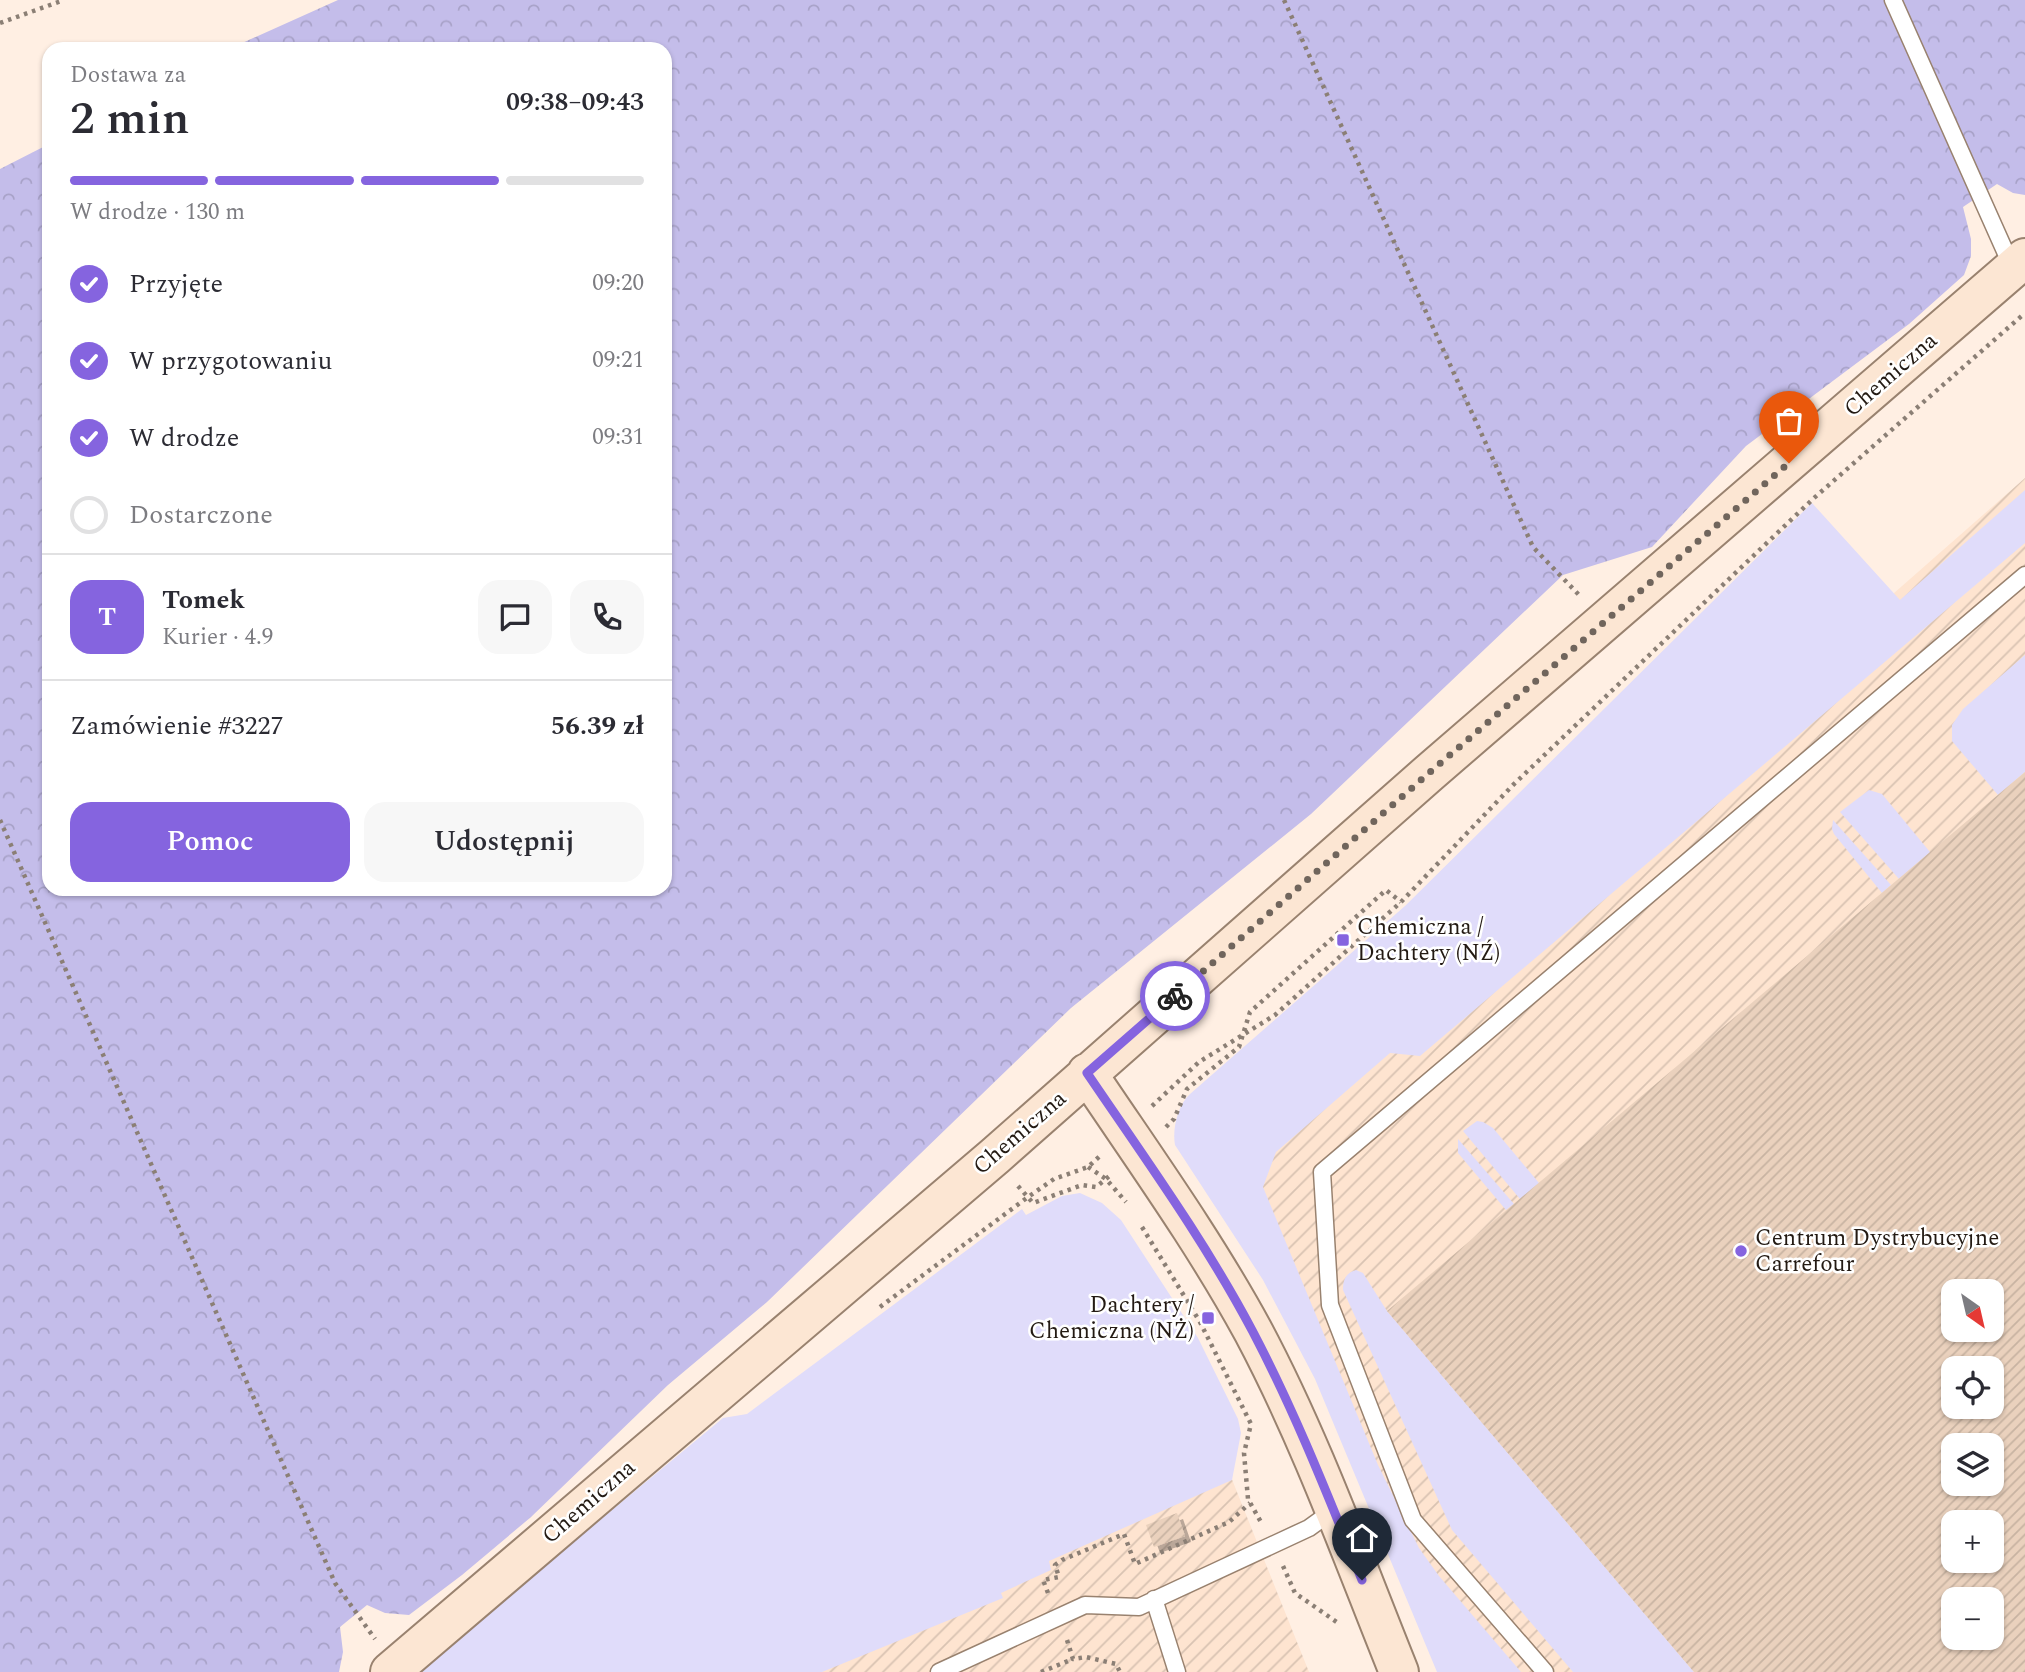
<!DOCTYPE html>
<html lang="pl">
<meta charset="utf-8">
<style>
:root{--surface:#fff;--page:#f7f7f7;--text:#2b2b33;--muted:#7c7c81;--line:#e1e1e2;--accent:#8564df}
body{margin:0;font-family:Spectral,serif;background:var(--page);color:var(--text);height:100vh;display:flex;flex-direction:column;font-size:26px;white-space:nowrap}
*{box-sizing:border-box;margin:0}
p{font-size:23px;color:var(--muted)}
.icon{flex:none;width:38px;height:38px;fill:none;stroke:currentColor;stroke-width:2;stroke-linecap:round;stroke-linejoin:round}
.map{position:relative;flex:1;overflow:hidden}
.side{position:absolute;left:42px;top:42px;width:630px;height:854px;display:flex;flex-direction:column;background:var(--surface);border-radius:21px;box-shadow:0 2px 5px #0004}
.side>*{flex:none}
.needle{width:46px;rotate:146deg}
.controls{position:absolute;left:1941px;top:1279px;display:grid;gap:14px}
.controls a{display:grid;place-items:center;width:63px;height:63px;border-radius:14px;background:var(--surface);box-shadow:0 2px 5px #0004;font-size:35px}
.pin{position:absolute;display:grid;place-items:center;width:60px;height:60px;color:#fff;margin:-72px -30px;border-radius:50% 50% 50% 0;rotate:-45deg;box-shadow:0 0 7px #0007}
.pin .icon{rotate:45deg}
.courier{position:absolute;display:grid;place-items:center;width:70px;height:70px;margin:-35px;border:5px solid #8564df;border-radius:50%;background:#fff;color:#222;box-shadow:0 2px 9px #0007}
.summary em{font-style:normal;font-weight:600}
.summary div{display:flex;flex-direction:column-reverse}
.summary{display:flex;align-items:center;justify-content:space-between;height:119px;padding:0 28px}
h1{font-size:46px;font-weight:600;line-height:52px}
.bar{display:grid;grid-template-columns:repeat(4,1fr);gap:10px 7px;align-content:center;height:84px;padding:0 28px}
.bar i{height:9px;border-radius:5px;background:var(--line)}
.bar .active{background:var(--accent)}
.bar p{grid-column:span 4}
.line{display:flex;align-items:center;gap:18px;padding:0 28px;border-top:2px solid var(--line)}
.line div{flex:1}
.round{display:grid;place-items:center;flex:none;width:74px;height:74px;border-radius:21px;background:var(--page)}
ol{padding:0 28px;list-style:none}
li{display:flex;align-items:center;gap:21px;height:77px}
li p{margin-inline-start:auto}
li .icon{padding:7px;border-radius:50%;background:var(--accent);color:#fff;stroke-width:4}
li:last-child{color:var(--muted)}
li i{width:38px;height:38px;border:4px solid var(--line);border-radius:50%}
.action{display:flex;gap:14px;margin-top:auto;padding:14px 28px}
.action a{flex:1;height:80px;border-radius:21px;background:var(--accent);color:#fff;font-size:28px;font-weight:600;line-height:80px;text-align:center}
.action a+a{background:var(--page);color:var(--text)}
.map>svg:first-child{display:block}
</style>
<div class="map">
<svg width="2025" height="1672" viewBox="0 0 2025 1672">
<defs>
<pattern id="industrial-furrows" width="10" height="10" patternUnits="userSpaceOnUse" patternTransform="scale(1.75)"><rect width="10" height="10" fill="#fee4d0"/><path d="M-1 1l2-2M0 10L10 0M9 11l2-2" fill="none" stroke="#d9c3b2"/></pattern>
<pattern id="forest-crowns" width="20" height="18" patternUnits="userSpaceOnUse" patternTransform="scale(1.75)"><rect width="20" height="18" fill="#c4bdea"/><path d="M2 6a3 3 0 1 1 6 0M12 15a3 3 0 1 1 6 0" fill="none" stroke="#a8a2c8"/></pattern>
<pattern id="building-hatch" width="6" height="6" patternUnits="userSpaceOnUse" patternTransform="scale(1.75)"><rect width="6" height="6" fill="#ead1bd"/><path d="M-1 1l2-2M0 6l6-6M5 7l2-2" fill="none" stroke="#c8b3a2"/></pattern>
<filter id="shadow"><feDropShadow dx="6" dy="6" stdDeviation="0" flood-color="#0004"/></filter>
</defs>
<rect width="100%" height="100%" fill="#ffefe3"/>
<!-- industrial -->
<path fill="url(#industrial-furrows)" fill-rule="evenodd" d="M2025 478V1672H1455L1243 1165ZM1953 1292H1992V1330H1953ZM1953 1368H1992V1407H1953ZM1953 1446H1992V1484H1953ZM1953 1522H1992V1561H1953ZM1953 1600H1992V1638H1953Z
M1229 1472 1309 1672H661Z"/>
<!-- grass -->
<path fill="#e0dcfa" d="M2025 490V543L1420 1056 1390 1053 1276 1152 1263 1187 1378 1465 1419 1548 1439 1576 1521 1672H1437L1315 1379 1263 1280 1175 1145C1172 1129 1178 1105 1190 1094L1405 906 1812 503 1900 600Z
M2025 655V772L1998 795 1952 741V725L1963 709Z
M1869 790 1882 794 1930 852 1899 879 1840 812Z
M1833 820 1891 885 1882 893 1834 834 1832 829Z
M1477 1121 1483 1122 1493 1128 1539 1183 1520 1199 1463 1131Z
M1458 1139 1514 1204 1506 1210 1458 1153Z
M1080 1193 1102 1203 1121 1220 1198 1338 1238 1419 1241 1433 1232 1480 1049 1561 1051 1570 1001 1593 1003 1598 822 1672H422L536 1573 723 1418 747 1414 1022 1209 1026 1215 1062 1196Z
M1356 1270 1363 1273 1387 1311 1694 1672H1573L1452 1530 1343 1290C1343 1279 1346 1273 1356 1270Z"/>
<!-- forest -->
<path fill="url(#forest-crowns)" d="M338 0H2025V195L2013 193 1997 184 1963 207 1971 239V256L1964 275 1909 324 1746 446 1652 547 1563 575 1311 814 1071 1008 767 1302 668 1385 531 1517 462 1575 409 1615 385 1613 367 1605 340 1627 343 1652 339 1672H0V169L49 144V889H665V49H229Z"/>
<!-- building -->
<path fill="url(#building-hatch)" fill-rule="evenodd" filter="url(#shadow)" d="M2025 772V1672H1694L1387 1311ZM1953 1292H1992V1330H1953ZM1953 1368H1992V1407H1953ZM1953 1446H1992V1484H1953ZM1953 1522H1992V1561H1953ZM1953 1600H1992V1638H1953Z
M1177 1513 1185 1536 1154 1547 1146 1525Z"/>
<g fill="none" stroke-linecap="round" stroke-linejoin="round">
<defs>
<path id="lane" d="M1893 0 2013 269
M1154 1599 1177 1672
M939 1672 1085 1605 1139 1607 1309 1528 1334 1510
M1545 1672 1413 1520 1330 1305 1322 1172 2025 575"/>
<path id="secondary" d="M1087 1073C1144 1158 1204 1241 1253 1331 1311 1440 1353 1558 1399 1672
M390 1672 995 1156 1429 773 2025 258"/>
</defs>
<!-- lane casing -->
<use href="#lane" stroke="#99826f" stroke-width="19"/>
<!-- secondary casing -->
<use href="#secondary" stroke="#99826f" stroke-width="42"/>
<!-- path -->
<path stroke="#8b7f75" stroke-width="4.5" stroke-dasharray="3.5 5" stroke-linecap="butt" d="M1284 0 1533 547 1580 596
M0 23 64 0
M0 820 335 1583 375 1639
M1152 1106 1199 1062 1275 1015 1401 902 1513 785 1814 498 2025 313
M1166 1127 1174 1119 1187 1089 1239 1047 1250 1012 1386 890 1401 902
M1088 1167 1106 1179 1126 1202
M1018 1186 1033 1203 1082 1185 1096 1187 1112 1174
M1142 1227 1200 1322 1251 1424 1244 1453 1248 1499 1262 1524
M880 1307 1028 1197 1054 1179 1088 1167 1100 1156
M1283 1566 1295 1593 1338 1623
M1048 1593 1043 1580 1059 1577 1055 1565 1062 1560 1124 1534 1135 1564 1229 1522 1250 1503
M1067 1640 1073 1659 1086 1657 1116 1664 1120 1672
M1041 1672 1073 1659"/>
<!-- lane -->
<use href="#lane" stroke="#fff" stroke-width="16"/>
<!-- secondary -->
<use href="#secondary" stroke="#fce6d3" stroke-width="38"/>
</g>
<g fill="none" stroke-linecap="round" stroke-linejoin="round">
<!-- done -->
<path stroke="#70655c" stroke-width="7" stroke-dasharray="0 12.6" d="M1175 996 1429 773 1789 463"/>
<!-- route -->
<path stroke="#8564df" stroke-width="9" d="M1175 996 1087 1073C1144 1157 1205 1241 1253 1332 1295 1412 1328 1496 1362 1580"/>
</g>
<!-- markers -->
<g fill="#8564df" stroke="#fff" stroke-width="2.5">
<rect x="1336" y="933" width="14" height="14" rx="3.5"/>
<circle cx="1741" cy="1251" r="7"/>
<rect x="1201" y="1311" width="14" height="14" rx="3.5"/>
</g>
<g text-anchor="middle" dominant-baseline="central" stroke-width="5" stroke-linejoin="round" paint-order="stroke">
<!-- street labels -->
<g font-size="23" fill="#231a13" stroke="#fff">
<text transform="translate(1891 375) rotate(-41)">Chemiczna</text>
<text transform="translate(1020 1133) rotate(-41)">Chemiczna</text>
<text transform="translate(589 1502) rotate(-41)">Chemiczna</text>
</g>
<!-- poi labels -->
<g font-size="23" fill="#231a13" stroke="#fff" text-anchor="start">
<text x="1357" y="927">Chemiczna /<tspan x="1357" dy="26">Dachtery (NŹ)</tspan></text>
<text x="1755" y="1238">Centrum Dystrybucyjne<tspan x="1755" dy="26">Carrefour</tspan></text>
<text x="1194" y="1305" text-anchor="end">Dachtery /<tspan x="1194" dy="26">Chemiczna (NŻ)</tspan></text>
</g>
</g>
</svg>
<div class="controls">
<a><svg class="needle" viewBox="-14 -14 28 28"><path d="M0-13l5 13h-10z" fill="#e53935"/><path d="M0 13l5-13h-10z" fill="#7c7c81"/></svg></a>
<a><svg class="icon" aria-label="locate" viewBox="0 0 24 24"><circle cx="12" cy="12" r="6"/><path d="M12 2v4M12 18v4M2 12h4M18 12h4"/></svg></a>
<a><svg class="icon" aria-label="layers" viewBox="0 0 24 24"><path d="M12 4l9 5-9 5-9-5zM3 14l9 5 9-5"/></svg></a>
<a>+</a>
<a>−</a>
</div>
<div class="pin" style="left:1789px;top:463px;background:#ea580c"><svg class="icon" aria-label="bag" viewBox="0 0 24 24"><path d="M5 8h14l-1 12H6zM9 8a3 3 0 0 1 6 0"/></svg></div>
<div class="pin" style="left:1362px;top:1580px;background:#1f2937"><svg class="icon" aria-label="home" viewBox="0 0 24 24"><path d="M3 11l9-7 9 7M6 9v11h12V9"/></svg></div>
<div class="courier" style="left:1175px;top:996px"><svg class="icon" aria-label="bike" viewBox="0 0 24 24"><circle cx="6" cy="16" r="4"/><circle cx="18" cy="16" r="4"/><path d="M6 16l4-8h5l3 8M10 8l3 8H6M13 5h3"/></svg></div>
<section class="side">
<div class="summary"><div><h1>2 min</h1><p>Dostawa za</p></div><em>09:38–09:43</em></div>
<div class="bar"><i class="active"></i><i class="active"></i><i class="active"></i><i></i><p>W drodze · 130 m</p></div>
<ol>
<li><svg class="icon" aria-label="check" viewBox="0 0 24 24"><path d="M5 12l5 5 9-10"/></svg>Przyjęte<p>09:20</p></li>
<li><svg class="icon" aria-label="check" viewBox="0 0 24 24"><path d="M5 12l5 5 9-10"/></svg>W przygotowaniu<p>09:21</p></li>
<li><svg class="icon" aria-label="check" viewBox="0 0 24 24"><path d="M5 12l5 5 9-10"/></svg>W drodze<p>09:31</p></li>
<li><i></i>Dostarczone</li>
</ol>
<div class="line" style="height:126px"><b class="round" style="background:var(--accent);color:#fff">T</b><div><b>Tomek</b><p>Kurier · 4.9</p></div><a class="round"><svg class="icon" aria-label="chat" viewBox="0 0 24 24"><path d="M4 5h16v11H9l-5 4z"/></svg></a><a class="round"><svg class="icon" aria-label="phone" viewBox="0 0 24 24"><path d="M5 4h4l2 5-3 2q2 4 5 5l2-3 5 2v4C11 20 4 13 5 4z"/></svg></a></div>
<div class="line" style="height:91px"><div>Zamówienie #3227</div><b>56.39 zł</b></div>
<div class="action"><a>Pomoc</a><a>Udostępnij</a></div>
</section>
</div>
